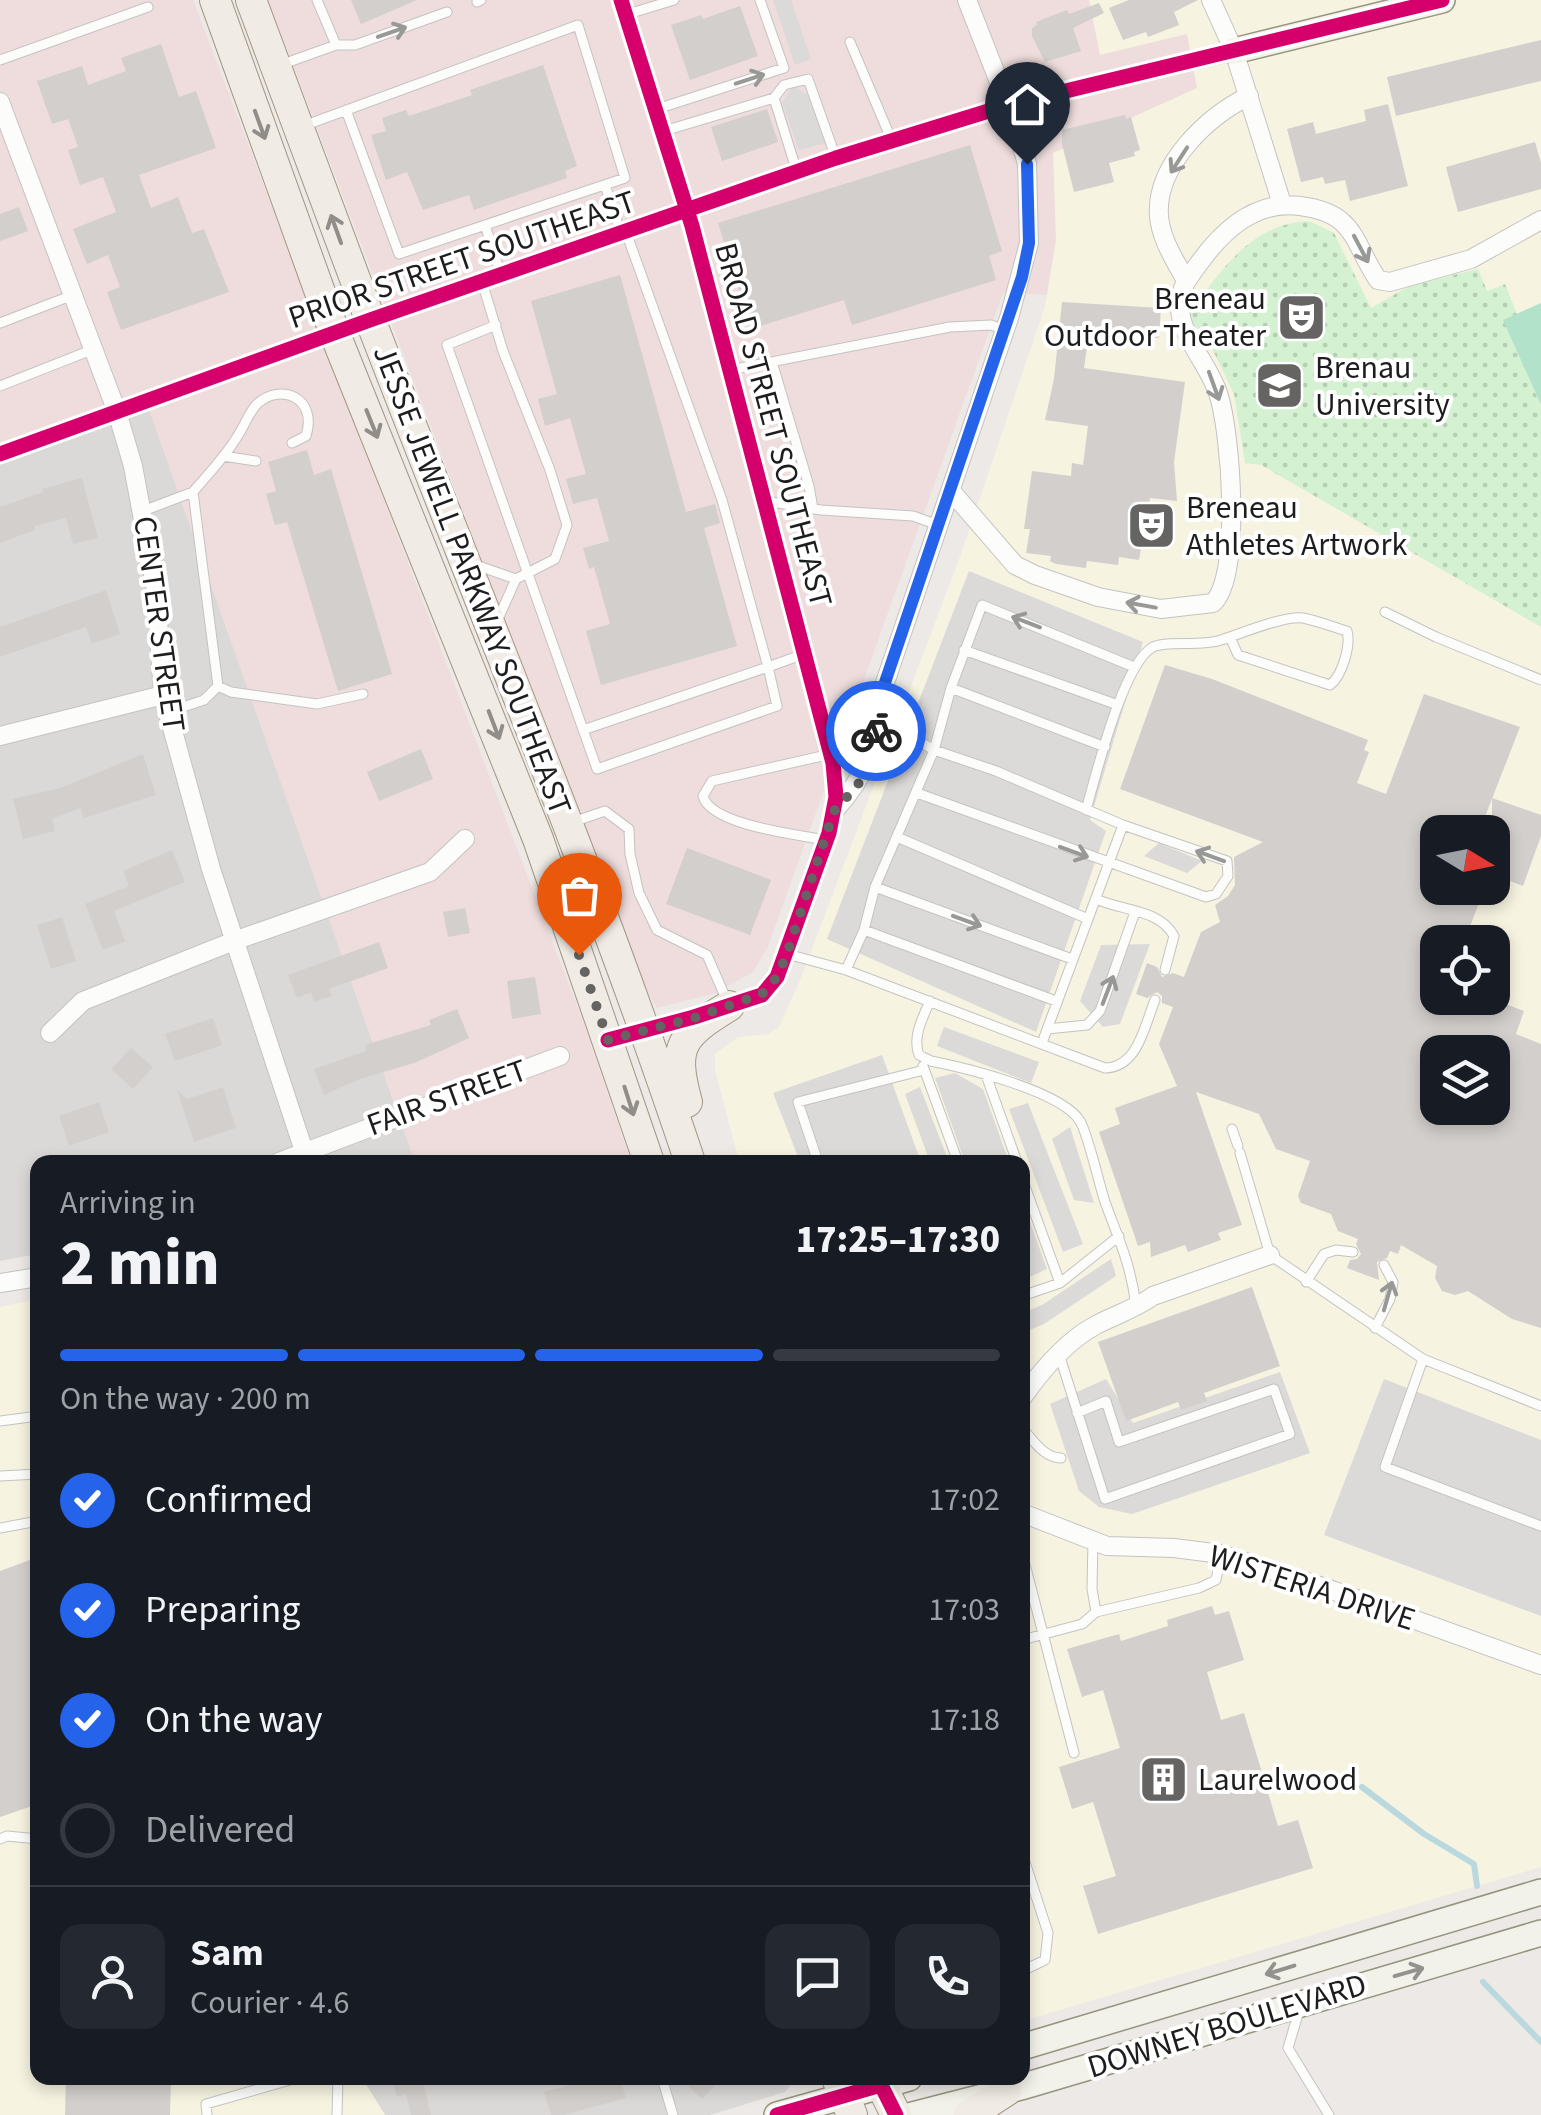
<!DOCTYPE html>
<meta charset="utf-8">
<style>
:root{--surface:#171b24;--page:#242831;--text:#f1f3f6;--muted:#9ea1a6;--line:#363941;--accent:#2563eb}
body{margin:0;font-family:"Source Sans 3",sans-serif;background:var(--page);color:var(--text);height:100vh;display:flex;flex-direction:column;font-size:38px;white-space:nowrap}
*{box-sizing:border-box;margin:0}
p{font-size:32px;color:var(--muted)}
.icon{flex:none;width:55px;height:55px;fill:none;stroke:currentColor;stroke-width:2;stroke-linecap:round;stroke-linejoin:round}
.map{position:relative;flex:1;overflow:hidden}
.side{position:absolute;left:30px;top:1155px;width:1000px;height:930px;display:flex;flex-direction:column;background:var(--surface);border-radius:20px;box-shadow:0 5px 15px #0003}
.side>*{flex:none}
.needle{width:65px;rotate:100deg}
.controls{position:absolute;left:1420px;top:815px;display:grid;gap:20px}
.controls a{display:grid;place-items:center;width:90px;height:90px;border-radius:20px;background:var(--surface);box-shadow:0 5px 15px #0003;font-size:50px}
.pin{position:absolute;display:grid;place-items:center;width:85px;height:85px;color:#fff;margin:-102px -42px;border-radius:50% 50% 50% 0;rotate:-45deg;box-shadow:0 0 10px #0007}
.pin .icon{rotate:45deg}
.courier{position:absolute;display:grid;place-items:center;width:100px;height:100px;margin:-50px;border:8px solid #2563eb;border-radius:50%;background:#fff;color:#222;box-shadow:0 2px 12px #0007}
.head em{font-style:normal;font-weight:800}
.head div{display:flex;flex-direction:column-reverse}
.head{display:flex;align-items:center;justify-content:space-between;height:170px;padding:0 30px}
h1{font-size:65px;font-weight:800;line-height:75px}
.bar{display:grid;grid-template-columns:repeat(4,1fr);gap:15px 10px;align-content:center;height:120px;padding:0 30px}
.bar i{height:12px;border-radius:8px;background:var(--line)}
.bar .active{background:var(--accent)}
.bar p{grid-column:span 4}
.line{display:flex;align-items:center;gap:25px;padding:0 30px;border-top:2px solid var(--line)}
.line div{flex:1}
.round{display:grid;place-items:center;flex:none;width:105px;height:105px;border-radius:20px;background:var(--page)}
ol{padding:0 30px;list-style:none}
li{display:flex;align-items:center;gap:30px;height:110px}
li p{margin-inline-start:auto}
li .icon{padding:10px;border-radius:50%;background:var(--accent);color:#fff;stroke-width:4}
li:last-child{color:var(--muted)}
li i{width:55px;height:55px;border:5px solid var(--line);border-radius:50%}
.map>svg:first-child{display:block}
</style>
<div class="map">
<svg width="1541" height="2115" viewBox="0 0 1541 2115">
<defs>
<pattern id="park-dots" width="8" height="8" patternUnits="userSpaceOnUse" patternTransform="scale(2.5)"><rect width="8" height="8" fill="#d4f1d2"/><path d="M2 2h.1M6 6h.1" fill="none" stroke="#b6ceb4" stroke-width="1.8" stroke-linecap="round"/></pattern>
</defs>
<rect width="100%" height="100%" fill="#ece9e6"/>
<!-- residential -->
<path fill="#dbd9d8" d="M147 403 415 1162H38L37 1254 0 1261V458Z
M362 2078H796L785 2092 710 2115H385Z"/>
<!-- commercial -->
<path fill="#eedddc" d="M0 0H193L584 1024 631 1162H415L147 404 0 458Z
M268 0H1541L1199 301 1003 293 768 946 753 972 716 993 657 1008 644 985Z"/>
<!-- education -->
<path fill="#f6f3e1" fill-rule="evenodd" d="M1089 0H1541V1867L1023 2021 1022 1162H739L715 1070V1054L738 1037 768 1034 779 1027 801 978 961 554 1045 306 1056 240 1053 153 1197 88 1187 34 1100 55ZM1438 832H1492V888H1438ZM1438 942H1492V998H1438ZM1438 1052H1492V1108H1438Z
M37 1299 38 2078H362L385 2115H0V1307Z"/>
<!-- park -->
<path fill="url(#park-dots)" d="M1309 221 1334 233 1371 308 1411 285 1478 269 1487 291 1505 284 1517 314 1504 320 1541 406V627L1261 465 1245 463 1234 394 1204 332 1189 328 1191 301 1199 300C1228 261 1257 223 1309 221Z"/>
<!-- pitch -->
<path fill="#b2e2ca" d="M1541 303V405L1503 320Z"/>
<!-- parking -->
<path fill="#dcdad9" d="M773 0H791L811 59 795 65Z
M793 86 808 95 826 143 799 150 782 103Z
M969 571 1143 642 1090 820 1106 831 1036 1032 827 939Z
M1159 843 1202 861 1187 873 1144 856Z
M1150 944 1120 1024 1103 1027 1080 1001 1101 945Z
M944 1027 1039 1062 1031 1083 937 1046Z
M882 1055 921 1162H800L773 1093Z
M955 1073 983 1089 1009 1162H965L935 1078Z
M920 1087 949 1162H930L905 1094Z
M1028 1103 1083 1244 1063 1252 1009 1109Z
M1070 1127 1094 1203 1074 1200 1052 1139Z
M1022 1200 1047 1269 1023 1280H1022Z
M1111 1259 1116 1276 1044 1324 1023 1333V1313L1042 1305Z
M1280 1372 1310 1453 1132 1514 1099 1507 1079 1491 1050 1404 1106 1379 1133 1423Z
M1384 1379 1541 1440V1616L1324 1535Z"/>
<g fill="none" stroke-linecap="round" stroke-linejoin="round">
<!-- stream -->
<path stroke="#bad9de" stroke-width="6" d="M1362 1787 1424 1834 1474 1864 1477 1886
M1483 1982 1541 2042"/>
</g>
<!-- building -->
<path fill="#d3cfcd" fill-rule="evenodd" d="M351 0H417L361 24Z
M1129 0H1198L1174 12 1179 25 1148 37 1146 32 1123 40 1109 8Z
M1099 3 1104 13 1073 28 1081 51 1045 62 1032 36V28L1037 25 1036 22 1067 10 1069 14Z
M740 6 758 56 690 80 671 25 701 15 703 19Z
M1541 40V81L1396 116 1387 77Z
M161 44 179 97 196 91 216 148 139 175 151 208 178 197 192 233 204 229 229 292 121 330 107 292 120 287 108 255 87 264 73 229 116 212 103 177 80 185 68 150 78 147 68 119 52 124 37 81 82 66 88 85 126 71 121 58Z
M543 65 577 166 565 171 567 178 474 210 469 195 423 210 407 172 386 180 371 135 386 131 382 118 406 110 409 116 472 95 470 90Z
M1388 104 1408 186 1350 201 1345 180 1325 184 1323 177 1301 182 1287 129 1313 122 1316 134 1366 121 1364 110Z
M767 109 778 142 722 161 711 127Z
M1125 115 1126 119 1131 117 1140 150 1134 152 1135 156 1109 163 1114 182 1074 192 1062 144V130Z
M1535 142 1541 163V189L1458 212 1446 167Z
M970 145 1002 251 989 256 996 280 852 325 844 300 751 329 718 223Z
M19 207 28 231 0 241V214Z
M620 275 686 512 715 504 720 523 704 528 737 646 601 685 586 631 610 624 594 567 589 569 583 548 609 541 597 498 573 504 566 479 586 474 570 418 545 426 538 399 557 394 531 301Z
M1062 302 1161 308 1159 338 1089 334 1084 368 1185 382 1174 462 1177 501 1150 498 1139 560 1119 557 1118 565 1087 561 1086 568 1056 564 1050 561 1051 556 1026 553 1030 529H1024L1032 471 1071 476 1072 463 1083 465 1088 426 1045 420 1054 379Z
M307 450 314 475 331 469 392 674 338 691 287 522 275 525 266 494 276 491 268 462Z
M82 478 98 538 73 544 66 518 34 526 35 530 0 543V507L43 492 42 489Z
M106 590 120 634 92 644 86 627 0 657V627Z
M1165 665 1212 679 1368 740 1364 750 1369 752 1357 783 1386 794 1424 694 1520 727 1479 832H1438V888H1459L1456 895 1479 903 1464 942H1438V998H1489L1524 1011 1516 1034 1541 1044V1328L1512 1319 1468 1291 1455 1295 1442 1291 1435 1278 1437 1266 1401 1245 1398 1254 1390 1251 1387 1258 1377 1262 1379 1280 1347 1268 1350 1260 1357 1259 1361 1254 1356 1244 1358 1239 1338 1231 1331 1214 1301 1203 1298 1196 1310 1161 1276 1149 1259 1114 1196 1092 1242 1225 1218 1233 1221 1240 1188 1252 1185 1245 1151 1257 1150 1242 1138 1246 1099 1132 1120 1124 1115 1108 1177 1086 1159 1044 1173 1007 1162 1003V996L1157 992 1147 998 1136 994 1147 963 1157 967 1162 977 1173 973 1184 977 1201 932 1220 922 1215 905 1228 896 1235 885 1234 857 1263 842 1120 789ZM1438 1052H1492V1108H1438Z
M421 749 433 779 379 801 367 772Z
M143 754 156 795 84 818 80 808 52 819 55 831 23 839 13 799 60 788Z
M1492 798 1541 815V836L1523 886 1492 874Z
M687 848 771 880 750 935 666 904Z
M172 850 185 882 114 911 125 941 103 950 85 904 129 886 123 871Z
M465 908 470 933 448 937 443 912Z
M62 917 76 961 51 969 37 925Z
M379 942 388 968 329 989 332 996 314 1002 311 992 297 998 288 975Z
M535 977 541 1014 512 1019 507 981Z
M457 1009 469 1038 417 1062 360 1079 324 1095 314 1069 366 1051 365 1045 431 1025 429 1020Z
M213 1018 222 1045 175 1061 165 1034Z
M131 1048 153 1067 133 1089 111 1069Z
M223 1087 236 1128 194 1142 177 1090 187 1099Z
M99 1102 109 1132 69 1146 59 1116Z
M1252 1287 1280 1366 1204 1393 1207 1401 1181 1410 1178 1402 1126 1421 1098 1342Z
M38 1557V1804L0 1817V1571Z
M1212 1606 1215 1615 1229 1611 1244 1660 1207 1672 1221 1720 1244 1713 1278 1826 1298 1820 1313 1868 1098 1934 1083 1886 1116 1876 1093 1802 1072 1809 1059 1767 1120 1748 1103 1690 1082 1697 1067 1649 1119 1634 1121 1641 1168 1626 1167 1620Z
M66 2078H171L170 2115H65Z
M391 2078H422L431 2115H411L406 2094 397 2097Z
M597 2078H620L626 2098 564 2115H551L544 2092Z
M680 2078H722L702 2099Z"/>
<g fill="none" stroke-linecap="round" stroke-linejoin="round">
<defs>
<path id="lane" d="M317 0 336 45
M477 2 481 0
M628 14 674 0
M850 42 892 141
M0 60 148 7
M283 64 336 45H355L447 12
M774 98 784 85 808 79 836 158
M657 109 784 68 760 0
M306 125 578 25 625 178 399 254 346 110
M664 131 774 98 797 172
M605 185 621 234
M485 225 501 275
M482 282 503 351 550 470 567 525 555 559 516 579
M0 323 73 295
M496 325 447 345 597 769 777 706 768 667 804 654
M772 362 809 486 813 509
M730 370 950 327 991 325 1005 330
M0 386 94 349
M223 456 256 461
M193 492C208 474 225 457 237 437 244 427 249 412 257 404 281 382 318 398 306 436L292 443
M765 501 821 510 913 516 938 525
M143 511 193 492 218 686 204 700 168 712
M473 564 516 579 498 619
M1385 612 1436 637 1541 680
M964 650 1118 705
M218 686 231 692 317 704 363 694
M951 688 1105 747
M876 716 934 750 996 771 1123 825 1227 861 1228 876 1216 894 1206 897 917 793
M583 730 768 667 722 500 626 232
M1086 810C1096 775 1123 663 1153 647 1168 640 1200 647 1221 640 1240 634 1285 615 1303 618 1318 621 1333 627 1347 631 1351 646 1342 676 1330 685L1238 655 1230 637
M570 823 605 811 629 829 630 854 639 893 657 930 707 955 727 1001
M897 837 1088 919
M826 840C799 835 710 825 703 796L712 781 831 754
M875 887 1072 959
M1096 899C1122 911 1160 909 1174 936L1165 970
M864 930 1056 1001
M787 954 846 970 1105 1068C1138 1067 1144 1027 1155 1000
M846 970 864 930 875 887 934 750 951 688 982 605 1134 667
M930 1001C923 1017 912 1037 919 1055L931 1061C966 1068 1061 1091 1080 1121 1088 1134 1099 1184 1105 1202 1119 1240 1131 1265 1136 1306
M1047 1029 1087 1025 1100 1011 1135 912
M1042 1043 1123 825
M923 1066 958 1162
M986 1075 1017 1162
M1232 1129 1238 1146
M1240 1153 1270 1255 1423 1359 1541 1406
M818 1162 798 1102 924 1070
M1022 1178 1060 1283 1119 1236
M1306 1282 1324 1254 1336 1250 1353 1252
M1022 1296 1060 1283
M1375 1328 1390 1299 1393 1282 1384 1265
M1059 1354 1105 1499 1290 1434 1274 1389 1119 1442 1106 1401 1077 1413
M1423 1359 1385 1467 1541 1526
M1022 1362 1030 1385
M0 1421 38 1416
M1022 1428C1033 1440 1044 1458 1061 1458
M0 1476 38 1474
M0 1528 38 1521
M1022 1553 1074 1753
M1096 1612 1199 1588 1216 1580 1221 1554
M1022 1640 1082 1624 1096 1612 1092 1589 1093 1541
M0 1839 7 1836 38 1839
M1022 1853 1048 1933 1045 1960 1022 1971
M1299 2011 1288 2048 1329 2115
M662 2078 673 2115
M207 2115 206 2104 297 2078
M337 2115 338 2078"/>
<path id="street" d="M1211 0 1234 51 1282 204
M0 102 117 412 133 466 156 590 163 695 211 869 304 1151
M1186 281C1175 260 1161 240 1159 216 1155 165 1208 116 1249 96
M0 454 370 320 836 158 1008 105 1234 51
M951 491 1015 565 1035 575 1098 597 1161 609 1213 603C1242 575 1231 432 1218 393 1209 365 1182 338 1180 310 1178 290 1188 278 1200 262 1224 229 1256 200 1300 206 1356 213 1352 241 1378 280L1390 282 1471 259 1541 220
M823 725 874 715
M0 736 163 695
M834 811C859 784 878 752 874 715L1009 318 1029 243 1027 164 1017 128 967 0
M50 1033 83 1001 234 941 430 872 465 839
M608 1040 694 1017 762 995 777 977 829 833 836 797 833 763 692 226 621 0
M279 1162 560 1056
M0 1283 38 1277
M1022 1398C1041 1371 1066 1341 1096 1325 1115 1315 1135 1309 1153 1296L1270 1255
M1022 1513 1107 1546 1174 1548 1221 1554 1326 1588 1541 1665"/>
<path id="secondary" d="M1234 51 1442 0
M1022 2047 1541 1892
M777 2115 909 2078
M912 2115 1021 2087 1541 1933"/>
<path id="primary" d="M215 0 335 334 538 839 649 1162
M251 0C291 106 330 213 370 319 478 600 595 877 690 1162
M687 1102C671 1045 682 1035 729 1006
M837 2078 852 2115
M878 2078 896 2115
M969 2115 1006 2091"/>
</defs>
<!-- lane casing -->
<use href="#lane" stroke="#c4c3c2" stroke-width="11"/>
<!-- street casing -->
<use href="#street" stroke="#c4c3c2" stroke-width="20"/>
<!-- secondary casing -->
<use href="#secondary" stroke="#95947f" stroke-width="28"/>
<!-- primary casing -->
<use href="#primary" stroke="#a29583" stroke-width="32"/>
<!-- lane -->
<use href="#lane" stroke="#fcfcfb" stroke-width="9"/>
<!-- street -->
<use href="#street" stroke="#fcfcfb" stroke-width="18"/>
<!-- secondary -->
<use href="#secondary" stroke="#f3f2ea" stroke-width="25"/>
<!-- primary -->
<use href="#primary" stroke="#f0ebe4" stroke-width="30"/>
<defs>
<path id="cycleway" d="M0 454 370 320 836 158 1008 105 1442 0
M608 1040 694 1017 762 995 777 977 829 833 836 797 833 763 692 226 621 0
M777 2115 881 2085 896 2115"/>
</defs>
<!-- cycleway casing -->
<use href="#cycleway" stroke="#fff" stroke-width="21"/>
<!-- cycleway -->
<use href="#cycleway" stroke="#d6006c" stroke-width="15"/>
</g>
<!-- one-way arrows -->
<defs><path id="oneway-shaft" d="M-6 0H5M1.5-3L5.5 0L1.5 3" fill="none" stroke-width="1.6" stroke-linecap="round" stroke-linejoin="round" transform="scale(2.5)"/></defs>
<g stroke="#989897">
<use href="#oneway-shaft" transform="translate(392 32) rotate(-19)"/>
<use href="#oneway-shaft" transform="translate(750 79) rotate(-18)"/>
<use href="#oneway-shaft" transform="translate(1179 160) rotate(123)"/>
<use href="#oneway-shaft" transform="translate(1361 249) rotate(62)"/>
<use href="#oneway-shaft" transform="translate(1214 386) rotate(70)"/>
<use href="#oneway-shaft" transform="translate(1141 605) rotate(-170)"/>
<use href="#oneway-shaft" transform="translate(1026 622) rotate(-159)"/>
<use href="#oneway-shaft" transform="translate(1074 852) rotate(20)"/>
<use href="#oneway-shaft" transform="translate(1210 856) rotate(-160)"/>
<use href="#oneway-shaft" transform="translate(967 921) rotate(20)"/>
<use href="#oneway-shaft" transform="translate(1108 990) rotate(-69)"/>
<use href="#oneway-shaft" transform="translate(1388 1296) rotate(-74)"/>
</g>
<g stroke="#918e8a">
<use href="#oneway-shaft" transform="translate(260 125) rotate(70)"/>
<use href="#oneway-shaft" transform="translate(336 229) rotate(-110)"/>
<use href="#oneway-shaft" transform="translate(372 424) rotate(68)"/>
<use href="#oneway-shaft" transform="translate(494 725) rotate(69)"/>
<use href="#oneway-shaft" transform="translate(629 1101) rotate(72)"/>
</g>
<g stroke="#93928e">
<use href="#oneway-shaft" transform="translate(1280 1970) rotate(163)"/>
<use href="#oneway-shaft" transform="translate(1409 1972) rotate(-16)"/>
</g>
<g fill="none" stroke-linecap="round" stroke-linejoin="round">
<!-- done -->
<path stroke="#656463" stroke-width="10" stroke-dasharray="0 18" d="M579 955 608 1040 694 1018 762 994 777 977 787 954 834 811 858 785 876 731"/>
<!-- route -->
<path stroke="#2563eb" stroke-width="12" d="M876 731 874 715 1022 277 1029 243 1027 164"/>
</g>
<!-- icons -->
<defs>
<symbol id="theatre-square" viewBox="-11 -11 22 22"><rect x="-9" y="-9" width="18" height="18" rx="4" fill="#656463" stroke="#fff"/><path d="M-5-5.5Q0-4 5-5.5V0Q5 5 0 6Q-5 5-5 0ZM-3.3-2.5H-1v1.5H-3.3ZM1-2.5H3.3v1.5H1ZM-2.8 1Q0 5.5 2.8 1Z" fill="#fff"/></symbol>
<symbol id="university-square" viewBox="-11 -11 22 22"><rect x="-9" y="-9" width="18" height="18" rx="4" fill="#656463" stroke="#fff"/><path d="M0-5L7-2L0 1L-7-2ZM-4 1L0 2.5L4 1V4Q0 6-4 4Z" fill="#fff"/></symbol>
<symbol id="building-square" viewBox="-11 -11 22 22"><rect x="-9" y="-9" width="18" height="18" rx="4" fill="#656463" stroke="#fff"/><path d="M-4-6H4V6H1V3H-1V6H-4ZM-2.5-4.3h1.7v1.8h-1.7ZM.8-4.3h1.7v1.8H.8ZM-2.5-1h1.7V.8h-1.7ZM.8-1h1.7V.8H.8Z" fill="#fff"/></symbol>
</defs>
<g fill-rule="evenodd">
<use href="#theatre-square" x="1274" y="290" width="55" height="55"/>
<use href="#university-square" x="1252" y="358" width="55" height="55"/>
<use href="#theatre-square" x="1124" y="498" width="55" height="55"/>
<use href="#building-square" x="1136" y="1752" width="55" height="55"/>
</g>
<g text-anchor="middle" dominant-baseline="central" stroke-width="8" stroke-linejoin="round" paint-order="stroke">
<!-- street labels -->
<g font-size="32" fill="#1d1d1d" stroke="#fff">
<text transform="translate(462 260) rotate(-19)">PRIOR STREET SOUTHEAST</text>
<text transform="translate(773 425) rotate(75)">BROAD STREET SOUTHEAST</text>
<text transform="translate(472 580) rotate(69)">JESSE JEWELL PARKWAY SOUTHEAST</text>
<text transform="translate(159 624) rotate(82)">CENTER STREET</text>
<text transform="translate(447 1098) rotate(-20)">FAIR STREET</text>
<text transform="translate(1312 1588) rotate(18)">WISTERIA DRIVE</text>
<text transform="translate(1227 2026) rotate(-17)">DOWNEY BOULEVARD</text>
</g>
<!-- poi labels -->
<g font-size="32" fill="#1d1d1d" stroke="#fff" text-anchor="start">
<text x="1266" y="299" text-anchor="end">Breneau<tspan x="1266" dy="37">Outdoor Theater</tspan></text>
<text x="1315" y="368">Brenau<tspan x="1315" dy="37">University</tspan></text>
<text x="1186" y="508">Breneau<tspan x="1186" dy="37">Athletes Artwork</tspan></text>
<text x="1198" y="1780">Laurelwood</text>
</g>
</g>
</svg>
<div class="controls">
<a><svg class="needle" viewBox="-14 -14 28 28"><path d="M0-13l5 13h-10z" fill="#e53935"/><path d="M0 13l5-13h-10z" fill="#9ea1a6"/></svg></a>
<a><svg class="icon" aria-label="locate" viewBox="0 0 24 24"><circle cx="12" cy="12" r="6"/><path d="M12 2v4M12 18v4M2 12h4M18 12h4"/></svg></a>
<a><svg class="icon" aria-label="layers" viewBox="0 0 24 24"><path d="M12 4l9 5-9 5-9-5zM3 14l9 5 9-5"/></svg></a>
</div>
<div class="pin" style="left:579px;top:955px;background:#ea580c"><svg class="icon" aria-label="bag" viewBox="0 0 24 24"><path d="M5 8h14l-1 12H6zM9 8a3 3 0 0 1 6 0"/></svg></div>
<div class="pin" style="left:1027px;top:164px;background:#1f2937"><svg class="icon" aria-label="home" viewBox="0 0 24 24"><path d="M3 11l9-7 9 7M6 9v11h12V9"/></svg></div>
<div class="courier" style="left:876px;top:731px"><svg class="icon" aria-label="bike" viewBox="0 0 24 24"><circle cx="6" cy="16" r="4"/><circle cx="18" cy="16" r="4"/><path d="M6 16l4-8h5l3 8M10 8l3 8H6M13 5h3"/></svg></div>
<section class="side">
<div class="head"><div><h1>2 min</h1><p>Arriving in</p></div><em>17:25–17:30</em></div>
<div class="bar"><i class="active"></i><i class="active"></i><i class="active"></i><i></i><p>On the way · 200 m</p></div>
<ol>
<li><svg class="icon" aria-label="check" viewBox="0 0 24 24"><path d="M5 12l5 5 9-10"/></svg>Confirmed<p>17:02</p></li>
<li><svg class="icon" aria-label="check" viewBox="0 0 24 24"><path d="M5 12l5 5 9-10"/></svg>Preparing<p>17:03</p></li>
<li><svg class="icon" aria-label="check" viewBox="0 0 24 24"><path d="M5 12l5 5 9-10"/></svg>On the way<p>17:18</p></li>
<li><i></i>Delivered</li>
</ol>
<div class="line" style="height:180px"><a class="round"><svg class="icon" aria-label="person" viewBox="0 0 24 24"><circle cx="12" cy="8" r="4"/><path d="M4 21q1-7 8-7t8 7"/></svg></a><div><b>Sam</b><p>Courier · 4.6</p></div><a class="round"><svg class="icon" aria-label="chat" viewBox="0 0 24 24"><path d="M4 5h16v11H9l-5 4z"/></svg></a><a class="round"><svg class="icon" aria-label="phone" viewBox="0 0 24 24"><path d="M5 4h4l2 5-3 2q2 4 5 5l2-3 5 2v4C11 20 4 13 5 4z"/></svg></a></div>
</section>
</div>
